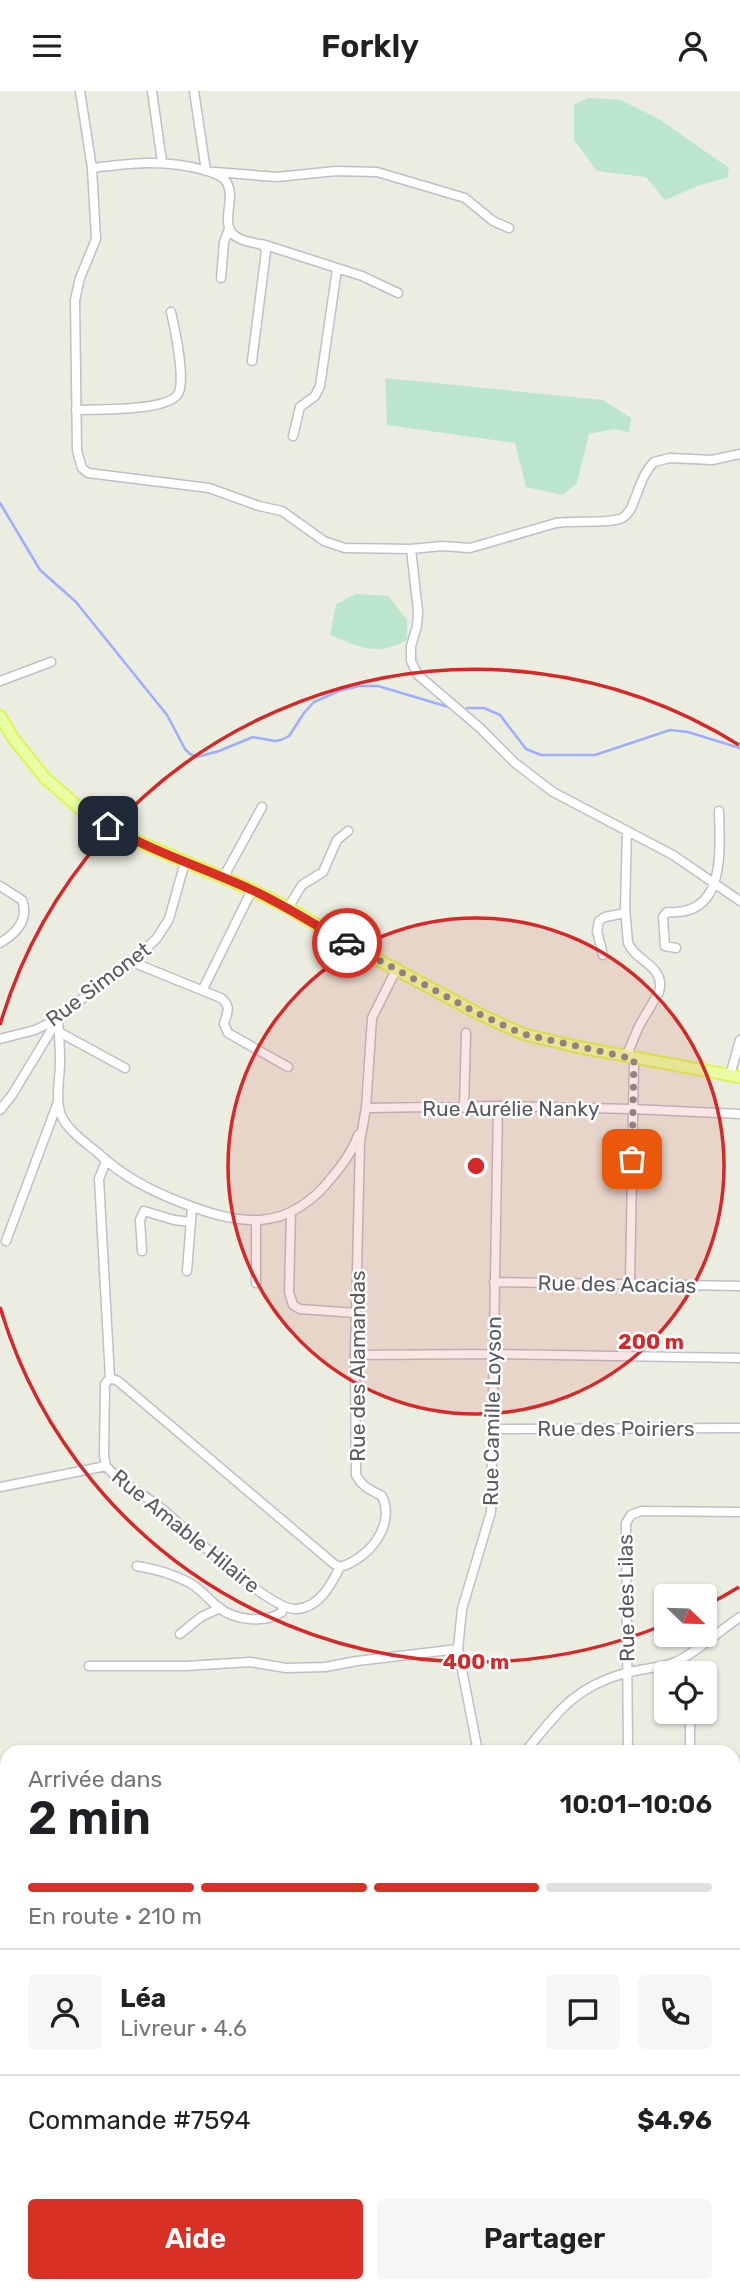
<!DOCTYPE html>
<html lang="fr">
<meta charset="utf-8">
<style>
:root{--surface:#fff;--page:#f6f6f6;--text:#202124;--muted:#757577;--line:#e0e0e0;--accent:#d93025}
body{margin:0;font-family:Rubik,sans-serif;background:var(--page);color:var(--text);height:100vh;display:flex;flex-direction:column;font-size:26px;white-space:nowrap}
*{box-sizing:border-box;margin:0}
p{font-size:23px;color:var(--muted)}
.icon{flex:none;width:38px;height:38px;fill:none;stroke:currentColor;stroke-width:2;stroke-linecap:round;stroke-linejoin:round}
.map{position:relative;flex:1;overflow:hidden}
.sheet{position:absolute;left:0px;top:1654px;width:740px;height:548px;display:flex;flex-direction:column;background:var(--surface);border-radius:21px 21px 0 0;box-shadow:0 2px 5px #0004}
.sheet>*{flex:none}
.needle{width:46px;rotate:113deg}
.buttons{position:absolute;left:654px;top:1493px;display:grid;gap:14px}
.buttons a{display:grid;place-items:center;width:63px;height:63px;border-radius:7px;background:var(--surface);box-shadow:0 2px 5px #0004;font-size:35px}
.pin{position:absolute;display:grid;place-items:center;width:60px;height:60px;color:#fff;margin:-30px;border-radius:14px;box-shadow:0 4px 10px #0006}
.courier{position:absolute;display:grid;place-items:center;width:70px;height:70px;margin:-35px;border:5px solid #d93025;border-radius:50%;background:#fff;color:#222;box-shadow:0 2px 9px #0007}
.overview em{font-style:normal;font-weight:600}
.overview div{display:flex;flex-direction:column-reverse}
.overview{display:flex;align-items:center;justify-content:space-between;height:119px;padding:0 28px}
h1{font-size:46px;font-weight:600;line-height:52px}
.bar{display:grid;grid-template-columns:repeat(4,1fr);gap:10px 7px;align-content:center;height:84px;padding:0 28px}
.bar i{height:9px;border-radius:5px;background:var(--line)}
.bar .selected{background:var(--accent)}
.bar p{grid-column:span 4}
.line{display:flex;align-items:center;gap:18px;padding:0 28px;border-top:2px solid var(--line)}
.line div{flex:1}
.round{display:grid;place-items:center;flex:none;width:74px;height:74px;border-radius:7px;background:var(--page)}
.cta{display:flex;gap:14px;margin-top:auto;padding:14px 28px}
.cta a{flex:1;height:80px;border-radius:7px;background:var(--accent);color:#fff;font-size:28px;font-weight:600;line-height:80px;text-align:center}
.cta a+a{background:var(--page);color:var(--text)}
header{display:flex;justify-content:space-between;align-items:center;height:91px;padding:0 28px;background:var(--surface);font-size:32px;font-weight:600}
.map>svg:first-child{display:block}
</style>
<header><svg class="icon" aria-label="menu" viewBox="0 0 24 24"><path d="M4 6h16M4 12h16M4 18h16"/></svg>Forkly<svg class="icon" aria-label="person" viewBox="0 0 24 24"><circle cx="12" cy="8" r="4"/><path d="M4 21q1-7 8-7t8 7"/></svg></header>
<div class="map">
<svg width="740" height="2201" viewBox="0 0 740 2201">
<rect width="100%" height="100%" fill="#eaede0"/>
<!-- green -->
<path fill="#bce5cd" d="M588 7 621 9 659 28 729 77 727 87 700 94 665 109 646 86 597 80 574 49V14Z
M385 287 603 309 631 327 629 341 614 338 589 343 577 392 563 404 526 396 515 352 387 334Z
M356 503 388 505 407 529V549C376 566 360 556 330 544L336 513Z"/>
<g fill="none" stroke-linecap="round" stroke-linejoin="round">
<!-- stream -->
<path stroke="#9eadff" stroke-width="2.5" d="M0 412 40 479 76 511 167 624 185 658 190 663 197 666 219 660 253 646 275 650 281 649 289 645 304 622 314 611 339 600 359 595H378L452 617
M467 617H484L500 624 526 658 541 664H595L670 639 688 641 740 657"/>
<defs>
<path id="minor" d="M80 0 92 77 96 148 80 187 75 209 77 360 82 377 88 382 209 397 259 415 282 420 324 450 345 457 411 458 442 455 470 457 556 432C573 429 611 433 622 427 628 424 632 416 634 410 640 396 643 382 654 371L670 367 712 369 740 363
M152 0 162 71
M194 0 206 80
M92 77C132 72 164 68 204 79 213 82 222 84 227 92 236 107 220 132 234 144 241 151 255 151 264 155L266 160 252 270
M215 81 277 86 336 80 377 81 465 107 493 130 509 137
M262 153 362 185 398 202
M221 187 224 151 229 138
M76 319C95 318 172 321 179 301 185 283 175 240 171 221
M293 345 300 316 315 305 320 295 337 178
M411 458 418 520 417 535 411 555V570L418 584 480 637 515 672 553 701 673 764 740 810
M0 590 51 571
M223 787 262 716
M0 795 22 809C29 828 17 842 0 852
M288 817 302 794 323 781 337 749 348 740
M676 857 665 855 663 826 667 821C726 826 720 761 719 720
M603 864 597 840 599 830 605 826 625 822
M132 871 221 907C232 916 227 921 224 933L228 942 288 976
M203 898 252 799
M58 928C59 942 60 956 60 971 60 987 55 1008 61 1024 67 1039 86 1052 98 1062 122 1085 149 1099 180 1111 240 1135 288 1143 333 1085 343 1073 353 1060 358 1044
M59 941 125 977
M0 948 35 939 58 928 102 891 132 871 157 847 169 828 185 771
M626 966 639 935 659 901C666 875 636 871 628 852L625 817 627 740
M730 984 740 949
M464 1017 466 942
M0 1019 12 1004 58 928
M365 1022 366 1017 498 1015 632 1018 740 1023
M106 1070 99 1088 110 1287
M291 1121 289 1201 293 1214 300 1218 356 1222
M256 1130V1192
M6 1150 58 1011
M142 1160 140 1129 144 1120 174 1129 191 1131
M187 1180 192 1116
M494 1191 740 1195
M630 1193 634 968
M355 1264 493 1263 740 1267
M492 1338 740 1337
M0 1396 106 1375
M137 1475C156 1478 173 1483 190 1492 202 1499 209 1509 219 1517 235 1529 265 1533 282 1521L283 1517
M340 1476C331 1494 319 1517 296 1518 270 1520 185 1437 161 1417 144 1403 120 1392 106 1375L104 1365 105 1293 110 1287 118 1290 334 1473 340 1476C368 1468 396 1435 382 1405 371 1399 362 1396 356 1384L355 1264 360 1051 366 1017 372 927 396 879
M180 1543 201 1526 220 1517
M89 1575H186L250 1571 286 1577 325 1576 357 1570 458 1558
M478 1661 458 1558 462 1518 491 1421 498 1015
M525 1661C558 1621 573 1597 625 1582 641 1578 657 1577 673 1572 694 1564 720 1539 740 1526
M628 1661 626 1432 631 1424 641 1420 740 1421
M690 1661V1620
M733 1835 740 1836
M0 1874 7 1872
M0 2015H7
M733 2048 740 2047
M733 2124 740 2122
M733 2152 740 2160
M0 2191 7 2189
M77 2194 81 2201
M319 2194 321 2201
M164 2201 200 2194"/>
<path id="major" d="M0 625 13 647 45 687 84 721 132 748 252 799 285 815 356 857 479 923 523 943 573 955 740 986"/>
</defs>
<!-- minor casing -->
<use href="#minor" stroke="#c0bfc8" stroke-width="11"/>
<!-- major casing -->
<use href="#major" stroke="#dff452" stroke-width="14"/>
<!-- minor -->
<use href="#minor" stroke="#fff" stroke-width="8"/>
<!-- major -->
<use href="#major" stroke="#e8ffa3" stroke-width="10"/>
</g>
<g fill="none" stroke-linecap="round" stroke-linejoin="round">
<!-- done -->
<path stroke="#8c8d8e" stroke-width="7" stroke-dasharray="0 12.6" d="M347 852 479 923 523 943 634 968 632 1068"/>
<!-- route -->
<path stroke="#d93025" stroke-width="9" d="M108 735C154 761 204 777 252 799 285 814 315 834 347 852"/>
</g>
<!-- distance rings -->
<circle cx="476" cy="1075" r="248" fill="#d62828" fill-opacity=".12"/>
<g fill="none" stroke="#d62828" stroke-width="3.5">
<circle cx="476" cy="1075" r="248"/>
<path d="M739 1496A496 496 0 0 1 709 1513M666 1533A496 496 0 0 1 0 1216M0 934A496 496 0 0 1 739 654"/>
</g>
<g text-anchor="middle" dominant-baseline="central" stroke-width="5" stroke-linejoin="round" paint-order="stroke">
<!-- street labels -->
<g font-size="21" fill="#595962" stroke="#fff">
<text transform="translate(98 893) rotate(-37)">Rue Simonet</text>
<text x="511" y="1017">Rue Aurélie Nanky</text>
<text transform="translate(617 1193) rotate(1)">Rue des Acacias</text>
<text transform="translate(357 1275) rotate(-90)">Rue des Alamandas</text>
<text transform="translate(492 1320) rotate(-89)">Rue Camille Loyson</text>
<text x="616" y="1337">Rue des Poiriers</text>
<text transform="translate(186 1440) rotate(39)">Rue Amable Hilaire</text>
<text transform="translate(626 1507) rotate(-91)">Rue des Lilas</text>
</g>
</g>
<circle cx="476" cy="1075" r="10" fill="#d62828" stroke="#fff" stroke-width="3.5"/>
<g font-size="21" text-anchor="middle" font-weight="bold" fill="#d62828" stroke="#fff" stroke-width="5" stroke-linejoin="round" paint-order="stroke">
<text x="651" y="1258">200 m</text>
<text x="476" y="1578">400 m</text>
</g>
</svg>
<div class="buttons">
<a><svg class="needle" viewBox="-14 -14 28 28"><path d="M0-13l5 13h-10z" fill="#e53935"/><path d="M0 13l5-13h-10z" fill="#757577"/></svg></a>
<a><svg class="icon" aria-label="locate" viewBox="0 0 24 24"><circle cx="12" cy="12" r="6"/><path d="M12 2v4M12 18v4M2 12h4M18 12h4"/></svg></a>
</div>
<div class="pin" style="left:632px;top:1068px;background:#ea580c"><svg class="icon" aria-label="bag" viewBox="0 0 24 24"><path d="M5 8h14l-1 12H6zM9 8a3 3 0 0 1 6 0"/></svg></div>
<div class="pin" style="left:108px;top:735px;background:#1f2937"><svg class="icon" aria-label="home" viewBox="0 0 24 24"><path d="M3 11l9-7 9 7M6 9v11h12V9"/></svg></div>
<div class="courier" style="left:347px;top:852px"><svg class="icon" aria-label="car" viewBox="0 0 24 24"><path d="M5 17H2v-5l4-1 3-4h7l3 4 3 1v5h-3M9 17h6M6 11h13"/><circle cx="7" cy="17" r="2"/><circle cx="17" cy="17" r="2"/></svg></div>
<section class="sheet">
<div class="overview"><div><h1>2 min</h1><p>Arrivée dans</p></div><em>10:01–10:06</em></div>
<div class="bar"><i class="selected"></i><i class="selected"></i><i class="selected"></i><i></i><p>En route · 210 m</p></div>
<div class="line" style="height:126px"><a class="round"><svg class="icon" aria-label="person" viewBox="0 0 24 24"><circle cx="12" cy="8" r="4"/><path d="M4 21q1-7 8-7t8 7"/></svg></a><div><b>Léa</b><p>Livreur · 4.6</p></div><a class="round"><svg class="icon" aria-label="chat" viewBox="0 0 24 24"><path d="M4 5h16v11H9l-5 4z"/></svg></a><a class="round"><svg class="icon" aria-label="phone" viewBox="0 0 24 24"><path d="M5 4h4l2 5-3 2q2 4 5 5l2-3 5 2v4C11 20 4 13 5 4z"/></svg></a></div>
<div class="line" style="height:91px"><div>Commande #7594</div><b>$4.96</b></div>
<div class="cta"><a>Aide</a><a>Partager</a></div>
</section>
</div>
